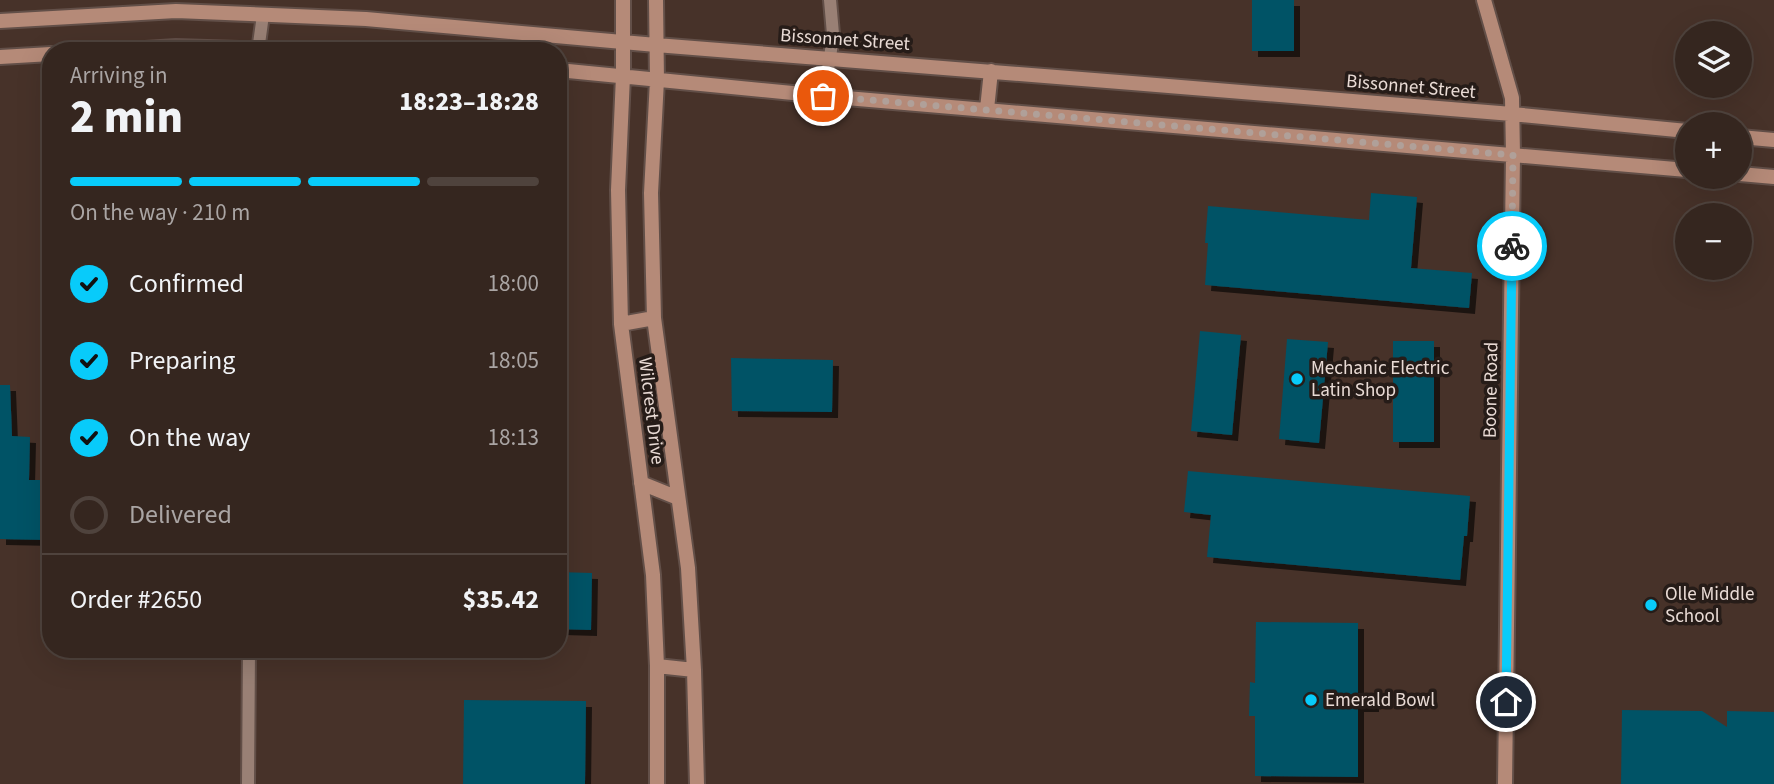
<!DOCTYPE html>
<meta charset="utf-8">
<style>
:root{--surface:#35261f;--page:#3d2e28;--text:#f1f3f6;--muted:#aaa5a4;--line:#4f433d;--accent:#08cbfa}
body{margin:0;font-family:"Source Sans 3",sans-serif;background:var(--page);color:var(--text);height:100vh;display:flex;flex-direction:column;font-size:26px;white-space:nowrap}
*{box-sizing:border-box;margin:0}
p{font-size:23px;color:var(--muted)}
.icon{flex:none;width:38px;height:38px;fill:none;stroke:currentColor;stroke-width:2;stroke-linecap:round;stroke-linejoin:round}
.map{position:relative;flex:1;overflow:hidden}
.drawer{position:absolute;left:42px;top:42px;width:525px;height:616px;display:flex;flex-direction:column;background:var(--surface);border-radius:28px;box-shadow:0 7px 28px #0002,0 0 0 2px var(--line)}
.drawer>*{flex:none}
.tools{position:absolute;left:1675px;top:21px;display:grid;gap:14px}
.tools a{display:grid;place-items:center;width:77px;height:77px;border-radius:50%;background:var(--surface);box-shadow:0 7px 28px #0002,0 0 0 2px var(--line);font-size:35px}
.pin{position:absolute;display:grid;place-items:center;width:60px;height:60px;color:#fff;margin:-30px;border:4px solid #fff;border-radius:50%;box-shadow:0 2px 7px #0007}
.courier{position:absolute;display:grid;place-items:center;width:70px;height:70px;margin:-35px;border:5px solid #08cbfa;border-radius:50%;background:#fff;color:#222;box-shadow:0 2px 9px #0007}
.head em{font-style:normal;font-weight:800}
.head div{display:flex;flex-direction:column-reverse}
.head{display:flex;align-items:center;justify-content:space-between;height:119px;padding:0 28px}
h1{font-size:46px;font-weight:800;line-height:52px}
.bar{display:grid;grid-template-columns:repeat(4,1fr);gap:10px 7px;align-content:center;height:84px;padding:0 28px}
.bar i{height:9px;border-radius:5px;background:var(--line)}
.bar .selected{background:var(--accent)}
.bar p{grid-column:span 4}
.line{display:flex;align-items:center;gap:18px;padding:0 28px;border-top:2px solid var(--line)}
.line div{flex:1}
ol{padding:0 28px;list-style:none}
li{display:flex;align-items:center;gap:21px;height:77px}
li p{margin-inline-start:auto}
li .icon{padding:7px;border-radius:50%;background:var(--accent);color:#111;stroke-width:4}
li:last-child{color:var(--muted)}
li i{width:38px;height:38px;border:4px solid var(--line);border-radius:50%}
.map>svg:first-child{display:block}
</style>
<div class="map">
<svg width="1774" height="784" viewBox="0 0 1774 784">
<defs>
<filter id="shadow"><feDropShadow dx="6" dy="6" stdDeviation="0" flood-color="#0009"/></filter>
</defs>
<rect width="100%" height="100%" fill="#473229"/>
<!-- building -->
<path fill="#045266" filter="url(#shadow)" d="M1252 0H1294V51H1252Z
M1371 193 1417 197 1411 268 1472 273 1469 308 1205 285 1208 243H1205L1208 206 1369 220Z
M1200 331 1241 335 1232 435 1191 431Z
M1287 339 1328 342 1319 443 1279 439Z
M1393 341H1434V442H1393Z
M731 358 833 360 832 412 732 411Z
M0 385H10L12 436 30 437 29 480H49L48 540 0 539Z
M1188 471 1470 496 1467 536H1464L1460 580 1207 557 1211 515 1184 512Z
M558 572 592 573 591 630 558 629Z
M1256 622 1358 623V693H1373V706H1358V777L1255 776V716H1249L1250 682 1255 683Z
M464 700 586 701 585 784H463Z
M1622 710 1702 711 1727 727V711L1774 712V784H1621Z"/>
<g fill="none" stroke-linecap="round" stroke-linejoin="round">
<defs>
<path id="street" d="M258 51 263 15
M823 96 830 58 833 34 830 0
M248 784 249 649"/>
<path id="secondary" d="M623 0V76L618 190 621 324 653 575 657 666V784
M656 0 657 80 651 193 654 318 688 568 694 670 697 784
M1484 0 1512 98 1513 155 1505 784
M0 21 176 11 366 19 656 45 1132 83 1512 114 1687 131
M114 51 176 47 303 51
M0 57 51 54
M558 70 823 96 1687 170
M987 109 991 71
M1740 137 1774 140
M1740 174 1774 177
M621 324 654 318
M641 483 678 498
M657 666 694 670"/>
</defs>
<!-- street casing -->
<use href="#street" stroke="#624f48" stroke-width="16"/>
<!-- secondary casing -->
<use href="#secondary" stroke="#624f48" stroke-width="18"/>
<!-- street -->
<use href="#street" stroke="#998075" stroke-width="12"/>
<!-- secondary -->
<use href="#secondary" stroke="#b58a78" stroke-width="14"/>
</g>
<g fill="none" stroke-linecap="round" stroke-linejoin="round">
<!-- done -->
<path stroke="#b0a099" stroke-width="7" stroke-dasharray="0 12.6" d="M823 96 1513 155 1512 246"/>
<!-- route -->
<path stroke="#08cbfa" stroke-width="9" d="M1506 702 1512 246"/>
</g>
<!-- markers -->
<g fill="#08cbfa" stroke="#261c18" stroke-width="2.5">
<circle cx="1297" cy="379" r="7"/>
<circle cx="1651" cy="605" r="7"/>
<circle cx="1311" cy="700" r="7"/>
</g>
<g text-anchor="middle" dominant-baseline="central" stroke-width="7" stroke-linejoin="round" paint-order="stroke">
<!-- street labels -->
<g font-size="19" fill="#e9dbd5" stroke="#261c18">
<text transform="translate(845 40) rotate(4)">Bissonnet Street</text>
<text transform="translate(1411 87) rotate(5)">Bissonnet Street</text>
<text transform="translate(1491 390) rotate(-89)">Boone Road</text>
<text transform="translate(651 411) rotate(83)">Wilcrest Drive</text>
</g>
<!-- poi labels -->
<g font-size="19" fill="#e9dbd5" stroke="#261c18" text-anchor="start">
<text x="1311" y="368">Mechanic Electric<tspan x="1311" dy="22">Latin Shop</tspan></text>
<text x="1665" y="594">Olle Middle<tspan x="1665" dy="22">School</tspan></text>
<text x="1325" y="700">Emerald Bowl</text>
</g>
</g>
</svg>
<div class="tools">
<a><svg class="icon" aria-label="layers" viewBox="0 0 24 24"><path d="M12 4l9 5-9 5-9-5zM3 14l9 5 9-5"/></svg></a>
<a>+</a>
<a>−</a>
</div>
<div class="pin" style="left:823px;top:96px;background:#ea580c"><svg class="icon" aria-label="bag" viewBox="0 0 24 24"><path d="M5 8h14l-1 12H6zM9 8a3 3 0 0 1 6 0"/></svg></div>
<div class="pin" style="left:1506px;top:702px;background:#1f2937"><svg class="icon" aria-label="home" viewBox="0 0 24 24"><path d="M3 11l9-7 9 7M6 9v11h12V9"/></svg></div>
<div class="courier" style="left:1512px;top:246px"><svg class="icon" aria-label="bike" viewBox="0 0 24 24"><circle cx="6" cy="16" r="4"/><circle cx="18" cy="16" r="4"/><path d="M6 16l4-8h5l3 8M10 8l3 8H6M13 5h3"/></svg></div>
<section class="drawer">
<div class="head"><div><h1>2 min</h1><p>Arriving in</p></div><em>18:23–18:28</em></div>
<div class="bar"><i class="selected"></i><i class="selected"></i><i class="selected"></i><i></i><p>On the way · 210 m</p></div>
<ol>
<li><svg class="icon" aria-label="check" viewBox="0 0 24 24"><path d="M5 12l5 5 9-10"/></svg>Confirmed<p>18:00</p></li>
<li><svg class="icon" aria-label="check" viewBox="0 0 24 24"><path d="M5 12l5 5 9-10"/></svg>Preparing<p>18:05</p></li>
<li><svg class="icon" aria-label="check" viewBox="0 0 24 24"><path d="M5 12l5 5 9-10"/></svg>On the way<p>18:13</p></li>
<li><i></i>Delivered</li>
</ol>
<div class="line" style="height:91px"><div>Order #2650</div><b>$35.42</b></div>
</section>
</div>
